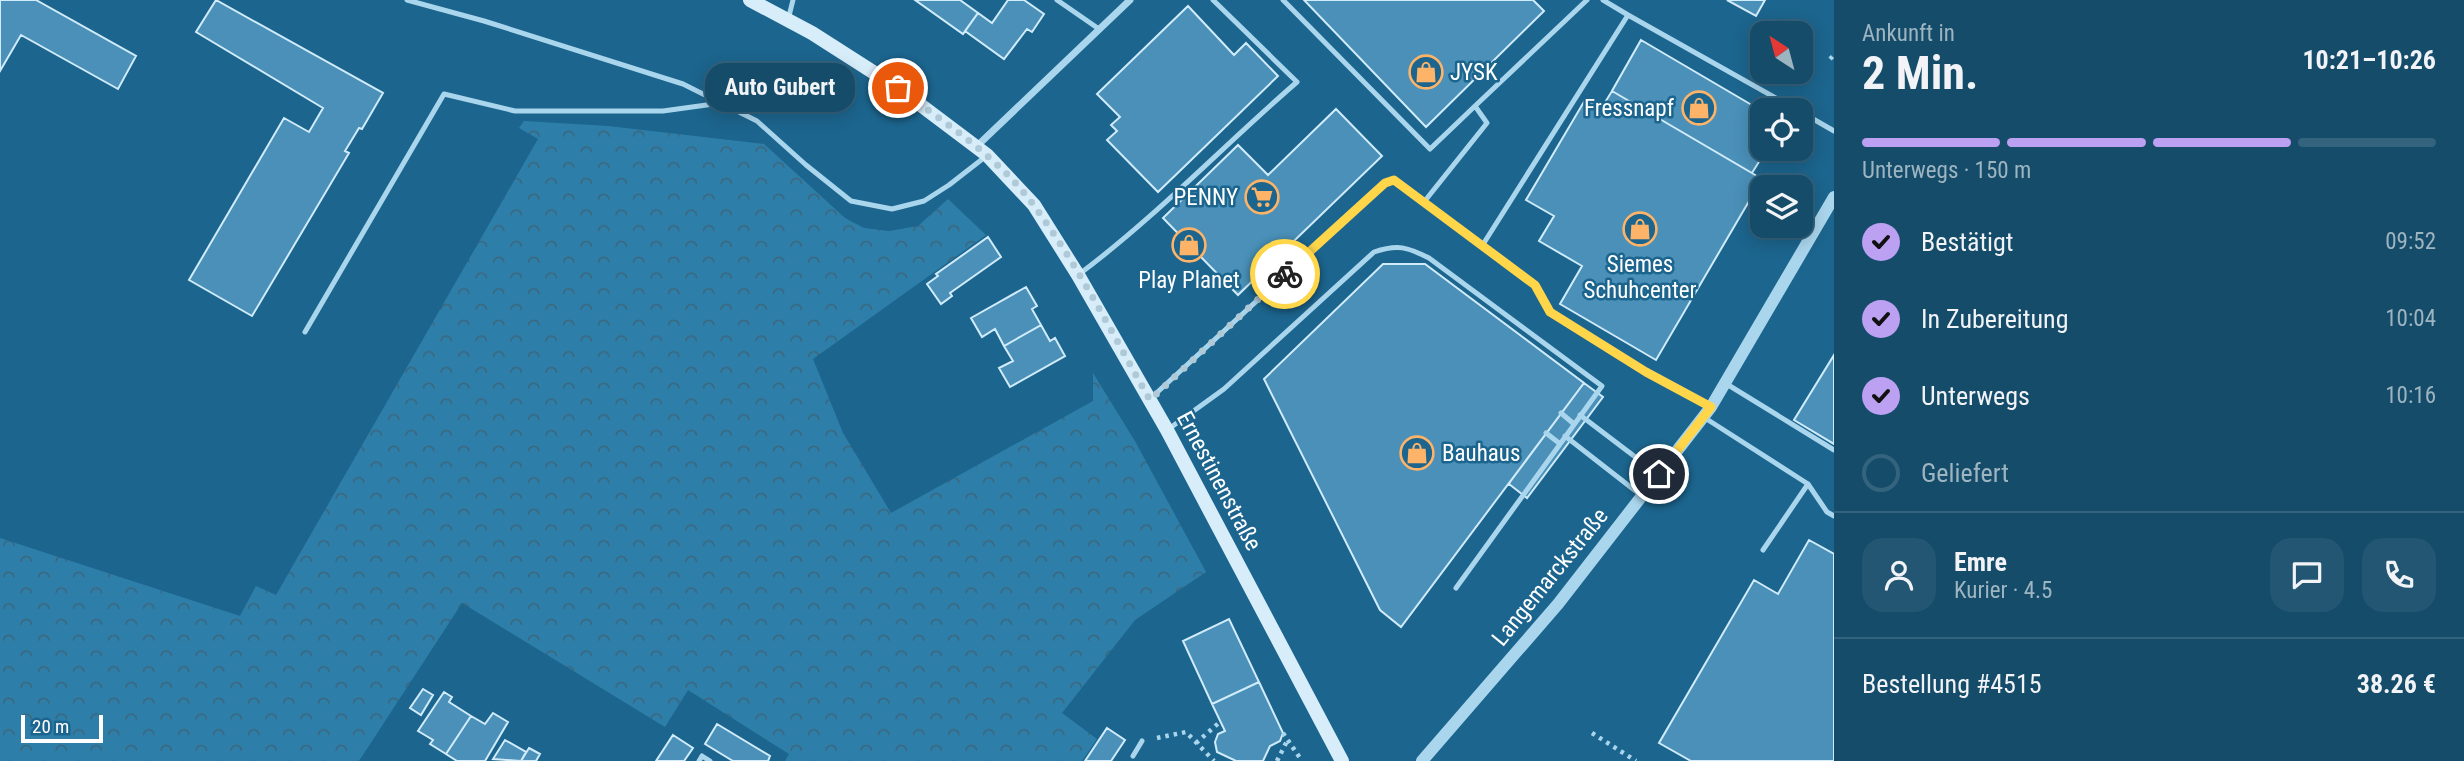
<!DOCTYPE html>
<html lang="de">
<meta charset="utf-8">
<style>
:root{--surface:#154c6a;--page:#225672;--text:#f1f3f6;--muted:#9db4c1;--line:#34637e;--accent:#bca0f2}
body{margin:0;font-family:"Roboto Condensed",sans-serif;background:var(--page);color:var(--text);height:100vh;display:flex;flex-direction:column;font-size:26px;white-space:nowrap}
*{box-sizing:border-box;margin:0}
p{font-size:23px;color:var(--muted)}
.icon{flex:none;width:38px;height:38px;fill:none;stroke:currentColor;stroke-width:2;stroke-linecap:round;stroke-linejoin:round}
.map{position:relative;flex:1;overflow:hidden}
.panel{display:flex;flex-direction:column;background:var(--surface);width:630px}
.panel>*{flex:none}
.needle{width:46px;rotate:324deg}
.fabs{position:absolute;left:1750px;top:21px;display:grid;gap:14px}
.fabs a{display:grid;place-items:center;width:63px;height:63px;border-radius:14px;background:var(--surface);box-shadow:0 4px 18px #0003,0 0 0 2px var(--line);font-size:35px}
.scale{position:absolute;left:21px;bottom:18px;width:82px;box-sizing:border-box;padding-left:7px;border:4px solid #fff;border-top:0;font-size:19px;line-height:24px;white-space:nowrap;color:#fff;-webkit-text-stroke:5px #1c658e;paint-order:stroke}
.pin{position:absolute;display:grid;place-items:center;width:60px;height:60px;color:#fff;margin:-30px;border:4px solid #fff;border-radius:50%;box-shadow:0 2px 7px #0007}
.courier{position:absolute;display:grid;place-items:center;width:70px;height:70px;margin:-35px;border:5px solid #ffd54a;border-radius:50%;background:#fff;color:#222;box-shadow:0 2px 9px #0007}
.bubble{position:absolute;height:49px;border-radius:21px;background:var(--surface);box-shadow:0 4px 18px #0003,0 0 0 2px var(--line);font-size:23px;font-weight:700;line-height:49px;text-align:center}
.head em{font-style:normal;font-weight:700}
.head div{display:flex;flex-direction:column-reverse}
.head{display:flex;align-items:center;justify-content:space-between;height:119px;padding:0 28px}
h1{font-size:46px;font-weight:700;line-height:52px}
.bar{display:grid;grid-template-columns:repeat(4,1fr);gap:10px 7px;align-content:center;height:84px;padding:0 28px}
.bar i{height:9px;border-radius:5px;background:var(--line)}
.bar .current{background:var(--accent)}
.bar p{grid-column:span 4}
.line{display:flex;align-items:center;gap:18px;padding:0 28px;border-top:2px solid var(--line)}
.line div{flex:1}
.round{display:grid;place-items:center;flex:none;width:74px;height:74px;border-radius:21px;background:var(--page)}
ol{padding:0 28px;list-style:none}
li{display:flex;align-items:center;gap:21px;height:77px}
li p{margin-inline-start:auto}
li .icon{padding:7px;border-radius:50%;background:var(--accent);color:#111;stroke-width:4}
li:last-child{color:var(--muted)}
li i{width:38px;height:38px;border:4px solid var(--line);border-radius:50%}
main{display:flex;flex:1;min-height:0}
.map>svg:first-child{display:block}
</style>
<main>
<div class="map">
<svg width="1834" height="761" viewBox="0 0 1834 761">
<defs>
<pattern id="forest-crowns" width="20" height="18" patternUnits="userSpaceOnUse" patternTransform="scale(1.75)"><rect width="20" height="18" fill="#2d7faa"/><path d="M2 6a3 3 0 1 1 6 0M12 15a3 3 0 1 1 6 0" fill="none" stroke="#3b6880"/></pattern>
</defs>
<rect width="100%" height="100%" fill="#1c658e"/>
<!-- forest -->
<path fill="url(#forest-crowns)" d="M524 121 608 126 764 144 845 218 864 228 889 231 918 226 948 199 986 235 813 359 843 433 891 513 1093 401V373L1136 443 1206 572 1135 620 1062 713 1097 739 1082 761H785L789 754 688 690 665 727 462 603 359 761H0V538L240 616 256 586 276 595 538 139 519 128Z"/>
<!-- building -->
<path fill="#4a90b8" stroke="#d0ebfa" stroke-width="2" d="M0 0H36L136 56 118 89 21 35 0 71Z
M216 0 383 93 362 129 359 128 345 151 349 153 252 316 189 280 284 118 309 132 323 108 196 32Z
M915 0H960L978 13 963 34Z
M1008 0H1024L1044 14 1032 32 1027 29 1004 59 965 31 978 13 992 23Z
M1304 0H1533L1544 11 1426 127Z
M1727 0H1765L1756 16Z
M1188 6 1234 55 1246 43 1278 76 1158 192 1107 140 1117 131 1111 125 1120 117 1097 94Z
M1641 40 1762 111V149H1767L1752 173 1612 91Z
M1612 91 1762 179 1656 360 1560 304 1582 266 1539 241 1554 216 1526 200 1585 100 1601 109Z
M1336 109 1382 156 1238 295 1163 218 1238 145 1268 175Z
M988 237 1001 257 950 293 952 296 941 304 927 284 938 276 936 274Z
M1383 264H1425L1584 383 1401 627 1380 610 1264 379Z
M1026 287 1037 306 1032 309 1041 325 1004 346 995 329 982 337 971 318Z
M1041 325 1050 341 1055 338 1065 356 1010 387 999 368 1013 361 1004 346Z
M1834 355V444L1794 420Z
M1584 383 1603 397 1527 498 1509 484 1510 482Z
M1809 540 1834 554V761H1691L1659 743 1754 580 1778 594Z
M1229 619 1259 682 1212 704 1183 641Z
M1259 682 1283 733 1280 741 1270 746 1263 761H1236L1217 752 1215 742 1218 734 1225 731 1212 704Z
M423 689 433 695 421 715 410 708Z
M444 692 452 697 449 702 471 716 446 754 430 744 433 740 418 731Z
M493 713 508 722 485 761H457L446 754 471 716 485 724Z
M717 724 770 756 768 761H733L705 744Z
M1107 728 1125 740 1111 761H1085Z
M673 735 693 748 684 761H656Z
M505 740 526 752 521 761 493 759Z
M529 748 540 754 536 761H521Z"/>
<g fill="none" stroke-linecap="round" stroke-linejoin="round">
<!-- path -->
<path stroke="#aad6ed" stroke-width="4.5" stroke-dasharray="3.5 5" stroke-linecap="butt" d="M1830 59 1834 55
M1283 733 1302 761
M1592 733 1636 761
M1157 738 1186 732 1214 761
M1196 743 1221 721
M1277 761 1287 741"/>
<!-- service -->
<path stroke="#aad6ed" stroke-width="5" d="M407 0 484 21 683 84 757 121 806 165 851 201 892 209 924 201 949 185 985 157
M1057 0 1099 29
M1283 0 1430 149 1475 106
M1603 0 1628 15
M788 20 793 0
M1801 112 1834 131
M1424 202 1487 123 1475 106 1587 0
M1482 246 1628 15 1797 110
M1078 275C1156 217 1224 145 1297 82L1213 0
M305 332 444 94 515 111H663L721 103
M1725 383 1834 450
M1151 398 1385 183 1394 180 1535 285 1550 312 1646 372 1711 407
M1561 413 1574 424
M1580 415 1659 475
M1705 418 1808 484 1763 550
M1170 428 1224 389 1374 252C1398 244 1407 247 1429 258L1602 386 1456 588
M1546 433 1559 443
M1565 436 1642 496
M1808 484 1827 512 1834 516
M1133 756 1142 741
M699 761 702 756 710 761"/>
<!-- minor -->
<path stroke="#aad6ed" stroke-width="7" d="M977 146 1130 0"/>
<!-- tertiary -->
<path stroke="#aad6ed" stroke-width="12" d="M1422 761 1558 604 1711 407 1834 197"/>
<!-- secondary -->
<path stroke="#d7edfa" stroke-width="14" d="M750 0 812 33 898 88 987 155 1034 205 1078 275 1167 430 1342 761"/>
</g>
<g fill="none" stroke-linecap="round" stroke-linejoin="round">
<!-- done -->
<path stroke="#b0c9d7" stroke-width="7" stroke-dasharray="0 12.6" d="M898 88C945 123 1001 159 1035 207 1079 267 1113 335 1150 400L1285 274"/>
<!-- route -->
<path stroke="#ffd54a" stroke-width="9" d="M1285 274 1385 183 1394 180 1535 285 1550 312 1646 372 1711 407 1659 474"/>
</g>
<!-- icons -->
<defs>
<symbol id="shop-ring" viewBox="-11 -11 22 22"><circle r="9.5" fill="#1c658e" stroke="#fdb468" stroke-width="1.5"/><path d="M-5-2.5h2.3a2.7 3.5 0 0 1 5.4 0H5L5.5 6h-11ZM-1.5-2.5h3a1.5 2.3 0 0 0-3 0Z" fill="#fdb468"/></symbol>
<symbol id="supermarket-ring" viewBox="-11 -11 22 22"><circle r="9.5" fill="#1c658e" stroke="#fdb468" stroke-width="1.5"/><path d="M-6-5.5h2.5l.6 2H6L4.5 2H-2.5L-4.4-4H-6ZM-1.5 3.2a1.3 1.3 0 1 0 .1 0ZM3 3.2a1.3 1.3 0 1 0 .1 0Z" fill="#fdb468"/></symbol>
</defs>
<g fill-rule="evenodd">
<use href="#shop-ring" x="1407" y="53" width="38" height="38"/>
<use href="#shop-ring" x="1680" y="89" width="38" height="38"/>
<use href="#supermarket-ring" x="1243" y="178" width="38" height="38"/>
<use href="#shop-ring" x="1621" y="210" width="38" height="38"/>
<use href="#shop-ring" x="1170" y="226" width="38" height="38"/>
<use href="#shop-ring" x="1398" y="434" width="38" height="38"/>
</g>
<g text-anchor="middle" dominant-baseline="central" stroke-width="5" stroke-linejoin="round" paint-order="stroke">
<!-- poi labels -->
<g font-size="23" fill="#fff" stroke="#1c658e" text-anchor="start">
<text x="1450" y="72">JYSK</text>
<text x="1674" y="108" text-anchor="end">Fressnapf</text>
<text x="1238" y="197" text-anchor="end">PENNY</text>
<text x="1640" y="264" text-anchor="middle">Siemes<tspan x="1640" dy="26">Schuhcenter</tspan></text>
<text x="1189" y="280" text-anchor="middle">Play Planet</text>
<text x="1442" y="453">Bauhaus</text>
</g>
<!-- street labels -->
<g font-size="23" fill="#fff" stroke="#1c658e">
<text transform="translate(1219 481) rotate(62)">Ernestinenstraße</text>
<text transform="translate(1550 577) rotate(-51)">Langemarckstraße</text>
</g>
</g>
</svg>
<div class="fabs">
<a><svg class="needle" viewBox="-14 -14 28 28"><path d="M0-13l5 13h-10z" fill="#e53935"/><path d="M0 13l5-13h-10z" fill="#9db4c1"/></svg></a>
<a><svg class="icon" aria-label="locate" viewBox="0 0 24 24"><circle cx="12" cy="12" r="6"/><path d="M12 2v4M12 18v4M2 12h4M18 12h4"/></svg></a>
<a><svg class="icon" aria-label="layers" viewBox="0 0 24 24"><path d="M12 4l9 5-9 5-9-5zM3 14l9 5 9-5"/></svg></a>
</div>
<div class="scale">20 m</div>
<div class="pin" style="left:898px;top:88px;background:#ea580c"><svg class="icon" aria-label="bag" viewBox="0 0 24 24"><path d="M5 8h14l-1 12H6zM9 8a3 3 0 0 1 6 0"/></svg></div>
<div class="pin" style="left:1659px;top:474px;background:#1f2937"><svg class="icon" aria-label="home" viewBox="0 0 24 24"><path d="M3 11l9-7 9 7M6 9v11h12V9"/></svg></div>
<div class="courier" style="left:1285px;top:274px"><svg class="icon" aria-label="bike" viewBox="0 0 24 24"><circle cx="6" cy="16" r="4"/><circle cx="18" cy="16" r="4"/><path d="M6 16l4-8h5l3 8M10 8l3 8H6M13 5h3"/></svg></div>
<div class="bubble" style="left:705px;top:63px;width:150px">Auto Gubert</div>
</div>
<section class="panel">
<div class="head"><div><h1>2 Min.</h1><p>Ankunft in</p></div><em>10:21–10:26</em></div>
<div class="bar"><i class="current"></i><i class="current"></i><i class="current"></i><i></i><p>Unterwegs · 150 m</p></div>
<ol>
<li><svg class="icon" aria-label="check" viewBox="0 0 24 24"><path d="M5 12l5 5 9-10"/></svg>Bestätigt<p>09:52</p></li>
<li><svg class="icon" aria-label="check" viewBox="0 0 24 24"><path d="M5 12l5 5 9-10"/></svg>In Zubereitung<p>10:04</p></li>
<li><svg class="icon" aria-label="check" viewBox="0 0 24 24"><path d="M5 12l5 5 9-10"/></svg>Unterwegs<p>10:16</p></li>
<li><i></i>Geliefert</li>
</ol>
<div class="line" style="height:126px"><a class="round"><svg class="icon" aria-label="person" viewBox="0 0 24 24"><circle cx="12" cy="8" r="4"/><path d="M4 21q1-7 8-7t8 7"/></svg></a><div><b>Emre</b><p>Kurier · 4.5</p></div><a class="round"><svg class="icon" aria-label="chat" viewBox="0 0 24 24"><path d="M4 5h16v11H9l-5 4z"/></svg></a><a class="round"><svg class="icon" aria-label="phone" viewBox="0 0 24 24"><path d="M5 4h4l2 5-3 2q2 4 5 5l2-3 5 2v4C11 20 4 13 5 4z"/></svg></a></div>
<div class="line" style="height:91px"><div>Bestellung #4515</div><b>38.26 €</b></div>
</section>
</main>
